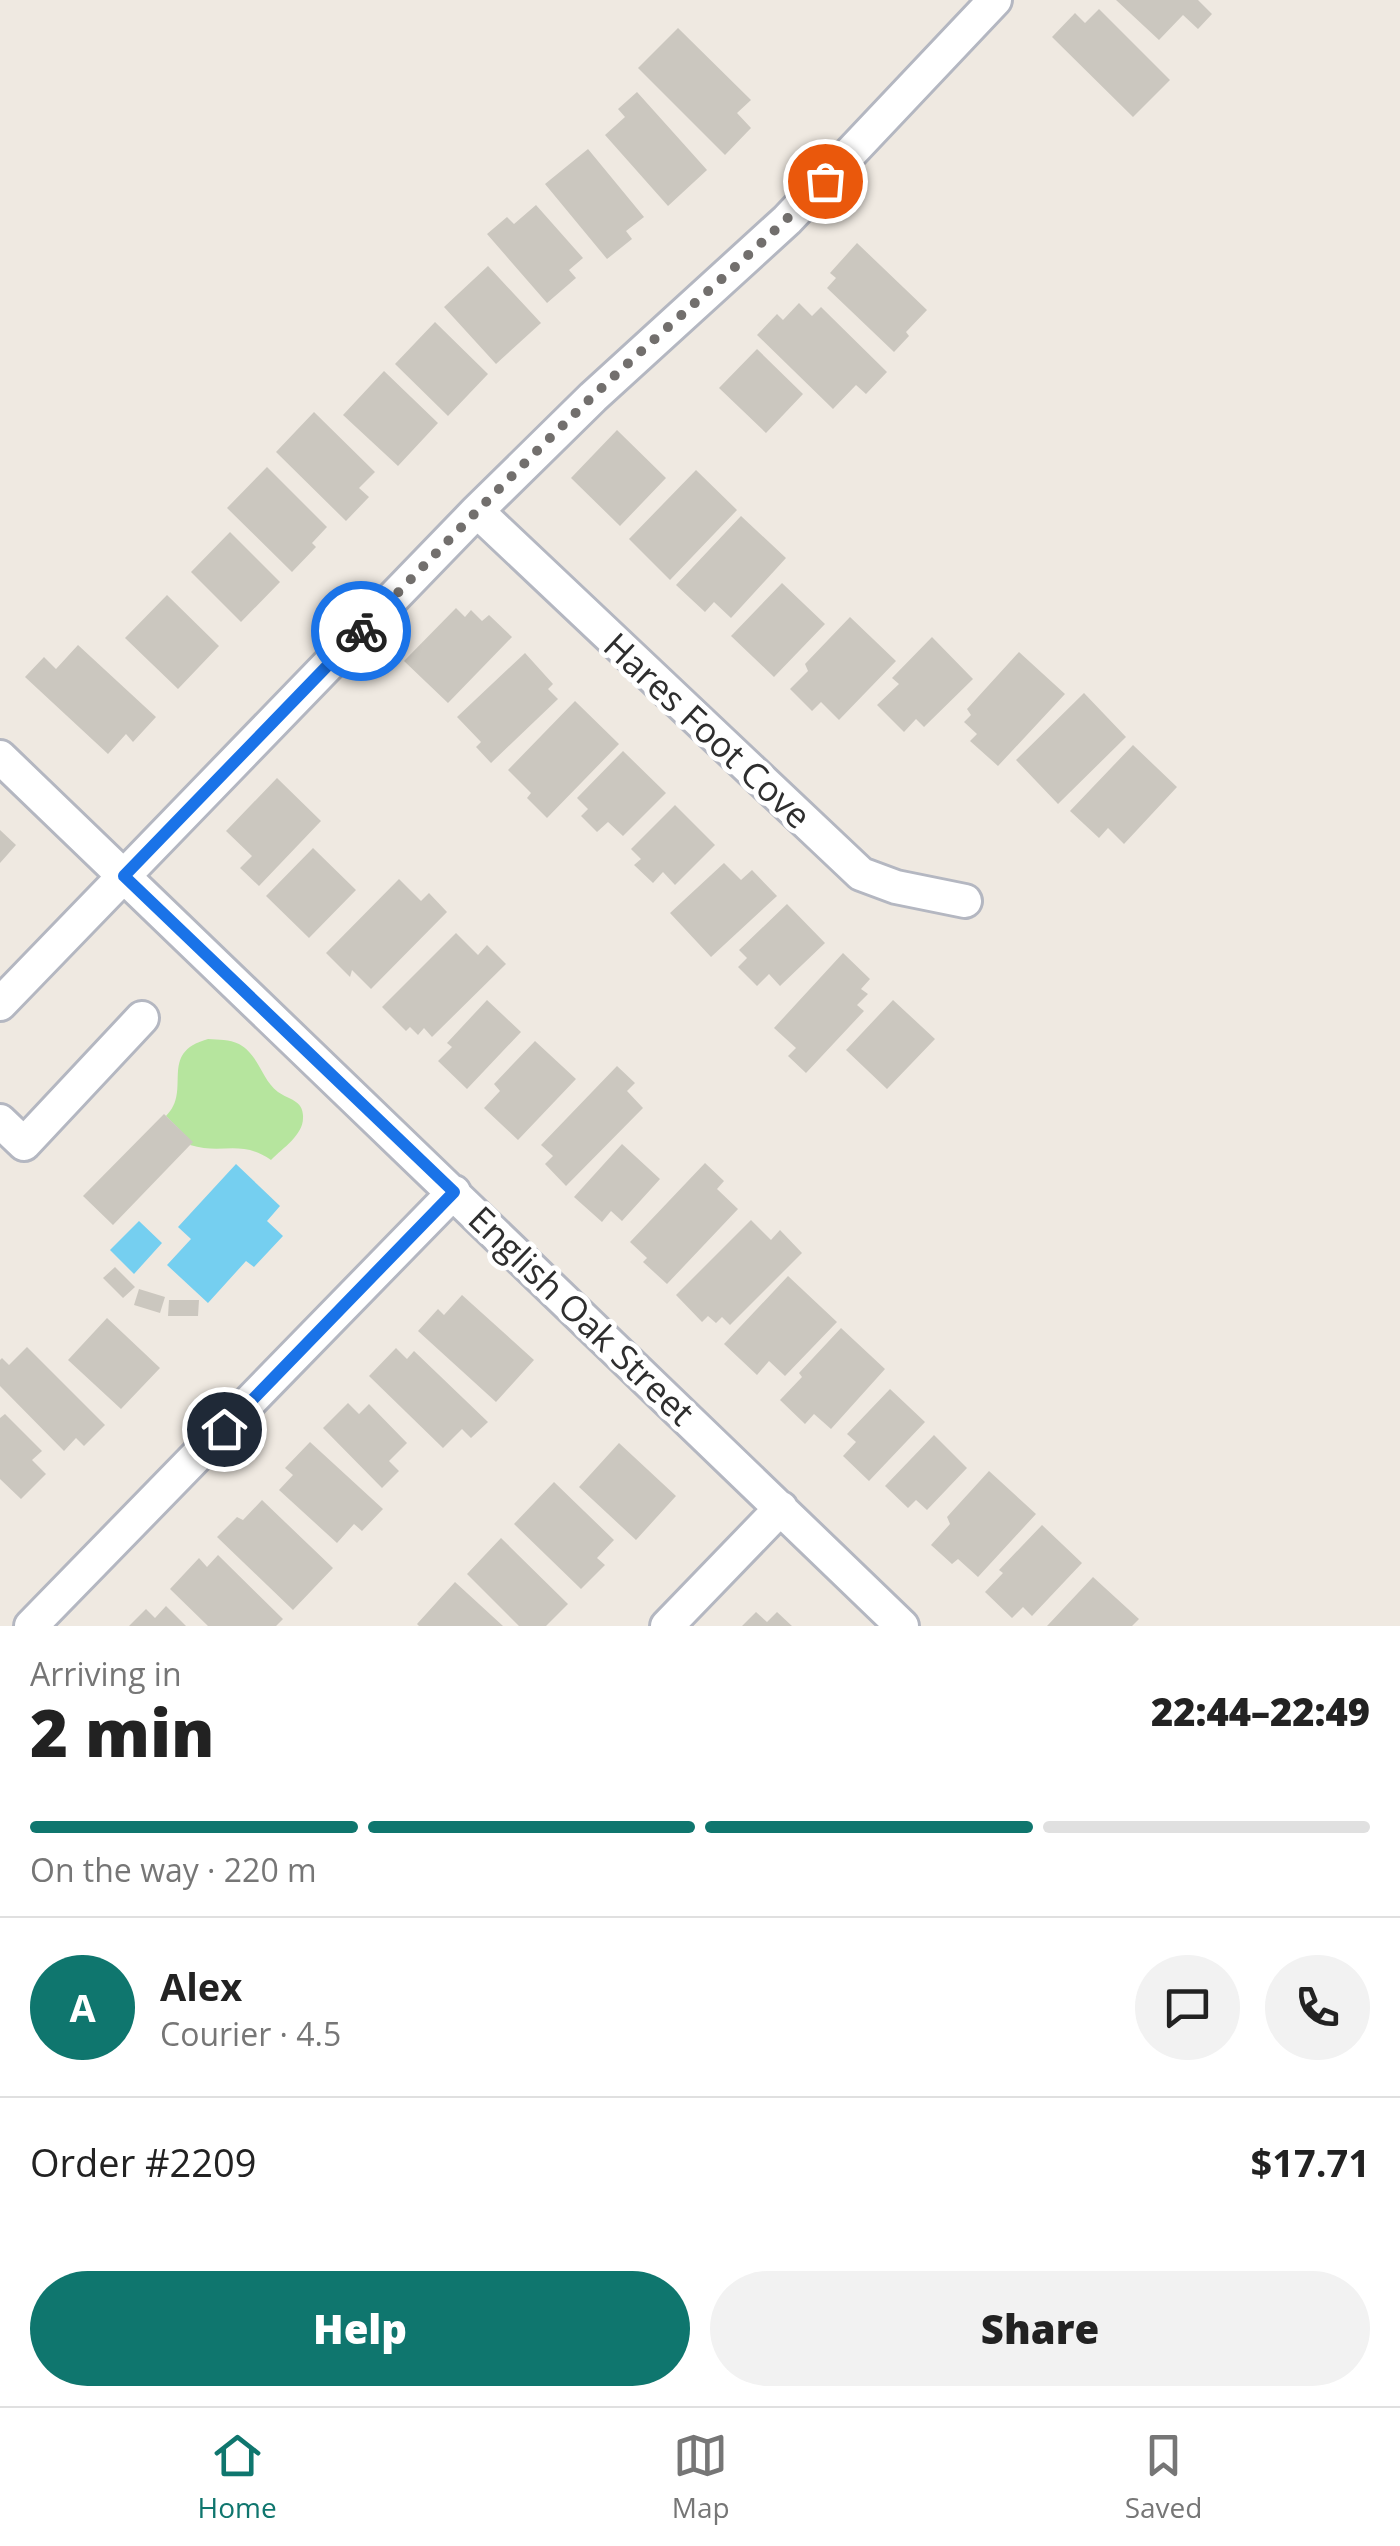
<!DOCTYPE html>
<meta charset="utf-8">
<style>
:root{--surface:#fff;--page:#f2f2f2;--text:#222;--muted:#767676;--line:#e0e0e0;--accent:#0f766e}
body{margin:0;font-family:"Open Sans",sans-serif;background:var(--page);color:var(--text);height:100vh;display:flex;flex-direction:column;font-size:38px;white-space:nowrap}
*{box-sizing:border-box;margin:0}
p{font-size:32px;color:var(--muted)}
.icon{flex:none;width:55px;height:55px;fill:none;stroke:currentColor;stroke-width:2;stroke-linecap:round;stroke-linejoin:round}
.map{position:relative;height:1626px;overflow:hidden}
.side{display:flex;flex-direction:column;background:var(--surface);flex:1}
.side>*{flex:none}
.pin{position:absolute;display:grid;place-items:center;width:85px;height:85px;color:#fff;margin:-42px;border:5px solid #fff;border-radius:50%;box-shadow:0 2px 10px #0007}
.courier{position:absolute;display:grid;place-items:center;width:100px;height:100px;margin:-50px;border:8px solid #1a73e8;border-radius:50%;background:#fff;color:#222;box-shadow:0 2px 12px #0007}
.headline em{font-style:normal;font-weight:800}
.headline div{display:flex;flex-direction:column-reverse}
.headline{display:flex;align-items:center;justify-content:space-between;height:170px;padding:0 30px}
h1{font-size:65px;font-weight:800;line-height:75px}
.bar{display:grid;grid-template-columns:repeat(4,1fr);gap:15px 10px;align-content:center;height:120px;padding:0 30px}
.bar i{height:12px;border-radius:8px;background:var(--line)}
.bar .selected{background:var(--accent)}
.bar p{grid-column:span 4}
.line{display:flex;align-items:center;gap:25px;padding:0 30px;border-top:2px solid var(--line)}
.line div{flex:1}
.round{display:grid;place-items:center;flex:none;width:105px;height:105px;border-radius:52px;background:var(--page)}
.button{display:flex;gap:20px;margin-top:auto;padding:20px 30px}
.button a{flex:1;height:115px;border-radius:60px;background:var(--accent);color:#fff;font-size:40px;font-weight:800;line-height:115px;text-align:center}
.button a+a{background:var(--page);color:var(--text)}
.tab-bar{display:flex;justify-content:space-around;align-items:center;height:140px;border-top:2px solid var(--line);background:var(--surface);font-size:28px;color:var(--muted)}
.tab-bar a{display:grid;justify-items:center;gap:5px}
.tab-bar .selected{color:var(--accent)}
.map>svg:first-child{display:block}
</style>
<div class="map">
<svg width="1400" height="1626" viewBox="0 0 1400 1626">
<rect width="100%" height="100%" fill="#efe9e1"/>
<!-- green -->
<path fill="#b6e59e" d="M208 1039C219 1040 229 1039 239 1044 260 1056 261 1079 278 1092 289 1100 304 1100 303 1118 303 1135 283 1148 271 1160 241 1139 222 1155 190 1145L192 1142 166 1116C193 1090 157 1053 208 1039Z"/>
<!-- water -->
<path fill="#75cff0" d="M236 1164 280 1206 267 1221 283 1236 254 1267 246 1261 208 1303 167 1265 191 1239 178 1227Z
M139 1221 162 1243 134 1274 110 1250Z"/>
<!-- building -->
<path fill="#cbc7bf" d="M1116 0H1198L1212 14 1198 29 1183 15 1159 40Z
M1099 9 1170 80 1133 117 1052 37 1075 13 1085 23Z
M678 28 751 100 737 113 751 128 725 155 638 68Z
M637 92 707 170 668 206 605 135 625 117 618 109Z
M588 149 644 217 626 231 632 239 607 259 545 184Z
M536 205 583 258 569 270 576 278 547 303 487 234 507 217 514 224Z
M857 243 927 310 906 332 909 336 894 352 827 288 836 278 830 273Z
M488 266 541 323 496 364 444 307Z
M799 303 812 316 821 307 887 372 866 394 856 385 833 409 757 335 777 314 783 320Z
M435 322 488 374 448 416 395 364Z
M757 349 803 394 766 433 719 388Z
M384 371 438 423 398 466 343 415Z
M314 412 375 472 359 488 369 497 346 521 276 452Z
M617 430 666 478 620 526 571 478Z
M267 467 327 527 312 543 316 547 292 572 227 508Z
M696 470 737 510 670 580 629 539Z
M741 516 786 558 731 618 714 602 705 612 676 585Z
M230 532 280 582 241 622 191 572Z
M782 583 825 624 774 677 731 636Z
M167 595 219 646 178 689 125 638Z
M456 608 465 617 471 610 482 621 489 615 512 637 448 703 404 661Z
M850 617 896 661 839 720 821 702 812 711 790 689 808 671 805 664Z
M932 637 973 679 924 727 916 719 904 732 877 705 899 684 892 678Z
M78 645 156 717 133 742 126 734 108 754 25 677 44 657 56 669Z
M1019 652 1065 694 998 766 970 741 977 734 964 722 971 715 967 709Z
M525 653 553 684 548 689 558 699 491 763 476 747 481 742 457 717Z
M1084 693 1126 737 1058 804 1016 760Z
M575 701 619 744 547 818 527 798 531 793 508 770Z
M1133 745 1177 787 1124 844 1108 828 1099 838 1070 811Z
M623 751 666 793 623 836 608 822 597 832 581 816 588 809 577 798Z
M277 778 321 821 259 886 240 868 252 856 226 831Z
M675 805 715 845 675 885 663 872 653 883 634 865 641 859 631 849Z
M0 830 16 845 0 863Z
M313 848 356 890 309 938 266 896Z
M724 863 741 880 752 870 777 896 711 957 670 913Z
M399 879 421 901 429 893 447 912 371 989 352 970 350 977 326 953Z
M787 904 825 943 780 986 769 974 757 986 738 967 747 958 739 950Z
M456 933 478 955 487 945 506 964 432 1037 424 1028 418 1035 410 1027 406 1031 382 1007Z
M843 953 870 979 861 989 868 994 857 1005 864 1011 806 1073 788 1056 796 1048 774 1028Z
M487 1000 521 1032 467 1089 438 1061 452 1047 447 1043Z
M893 1000 935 1039 887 1089 846 1050Z
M535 1041 576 1079 518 1140 484 1108 500 1091 494 1084Z
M617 1066 635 1083 627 1091 643 1108 566 1186 545 1164 553 1156 541 1145Z
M164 1114 193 1142 113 1225 83 1196Z
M622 1144 660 1179 622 1221 611 1211 602 1222 574 1197Z
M705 1163 724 1181 717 1189 738 1209 667 1284 643 1262 647 1258 630 1242Z
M751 1220 771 1240 780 1230 802 1253 730 1325 722 1317 716 1323 708 1316 702 1322 676 1295Z
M115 1267 135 1287 123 1298 103 1278Z
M788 1276 837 1322 785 1376 769 1361 757 1375 724 1344Z
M139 1289 165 1297 160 1313 134 1305Z
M462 1295 534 1360 496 1402 418 1331 438 1309 444 1315Z
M169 1300H199L198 1316H168Z
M107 1318 160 1368 121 1409 68 1360Z
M841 1328 885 1369 831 1429 814 1414 805 1424 780 1400 802 1377 799 1373Z
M27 1347 105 1425 84 1446 76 1438 64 1451 0 1386V1360L2 1358 9 1365Z
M396 1348 407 1359 414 1351 488 1422 471 1438 462 1429 443 1448 369 1376Z
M890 1389 925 1422 869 1481 843 1456 856 1442 847 1434Z
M348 1403 359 1414 369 1404 407 1443 389 1461 399 1471 382 1488 323 1428Z
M5 1414 42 1451 32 1460 46 1474 21 1499 0 1479V1418Z
M934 1435 967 1468 927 1510 916 1500 908 1508 885 1486Z
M310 1442 383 1509 362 1531 354 1524 337 1543 279 1490 293 1475 285 1468Z
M619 1443 676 1496 636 1540 579 1487Z
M989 1471 1036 1514 978 1577 958 1559 952 1564 931 1545 950 1524 947 1517Z
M554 1482 614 1540 597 1558 605 1565 581 1589 514 1524Z
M262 1500 333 1568 293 1610 217 1537 237 1517 243 1520Z
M1042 1525 1082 1563 1032 1616 1023 1607 1012 1618 985 1592 1003 1573 999 1570Z
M501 1538 568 1604 546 1626H519L467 1574Z
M218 1555 283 1619 276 1626H208L170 1589 199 1558 207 1567Z
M1093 1577 1139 1619 1132 1626H1047Z
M455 1582 503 1626H419L417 1624Z
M166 1606 186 1626H129L146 1609 155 1618Z
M756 1612 767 1622 777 1612 792 1626H742Z"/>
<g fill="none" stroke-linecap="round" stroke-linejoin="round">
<defs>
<path id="minor" d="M477 511 861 874 896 887 965 901
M0 757 902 1626
M0 1004 477 511 593 397 787 220 995 0
M0 1121 24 1144 142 1018
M31 1626 454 1192
M667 1626 781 1508"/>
</defs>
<!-- minor casing -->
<use href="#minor" stroke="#b4b7c1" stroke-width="38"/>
<!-- minor -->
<use href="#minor" stroke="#fff" stroke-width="32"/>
</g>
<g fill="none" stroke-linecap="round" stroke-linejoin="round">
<!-- done -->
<path stroke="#726f6d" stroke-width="10" stroke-dasharray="0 18" d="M361 631C436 553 512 474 591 398 668 324 751 257 825 181"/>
<!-- route -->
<path stroke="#1a73e8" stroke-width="12" d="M224 1429 454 1192 124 876 361 631"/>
</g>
<g text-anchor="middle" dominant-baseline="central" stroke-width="10" stroke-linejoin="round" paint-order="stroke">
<!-- street labels -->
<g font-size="35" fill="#2e2e2e" stroke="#fff">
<text transform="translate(708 730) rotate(43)">Hares Foot Cove</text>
<text transform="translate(582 1315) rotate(44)">English Oak Street</text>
</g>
</g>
</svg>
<div class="pin" style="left:825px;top:181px;background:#ea580c"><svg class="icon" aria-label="bag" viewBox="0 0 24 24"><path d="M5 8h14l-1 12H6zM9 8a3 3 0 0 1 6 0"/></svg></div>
<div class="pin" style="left:224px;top:1429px;background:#1f2937"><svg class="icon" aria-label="home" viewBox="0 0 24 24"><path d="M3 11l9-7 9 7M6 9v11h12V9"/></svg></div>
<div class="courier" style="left:361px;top:631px"><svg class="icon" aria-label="bike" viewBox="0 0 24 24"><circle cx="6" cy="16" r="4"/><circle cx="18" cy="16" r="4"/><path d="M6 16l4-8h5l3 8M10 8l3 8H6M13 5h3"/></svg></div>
</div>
<section class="side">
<div class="headline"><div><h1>2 min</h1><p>Arriving in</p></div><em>22:44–22:49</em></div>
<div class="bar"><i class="selected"></i><i class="selected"></i><i class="selected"></i><i></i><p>On the way · 220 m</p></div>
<div class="line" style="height:180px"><b class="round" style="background:var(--accent);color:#fff">A</b><div><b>Alex</b><p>Courier · 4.5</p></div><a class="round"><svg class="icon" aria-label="chat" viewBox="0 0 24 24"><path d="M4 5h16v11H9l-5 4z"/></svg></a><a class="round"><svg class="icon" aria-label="phone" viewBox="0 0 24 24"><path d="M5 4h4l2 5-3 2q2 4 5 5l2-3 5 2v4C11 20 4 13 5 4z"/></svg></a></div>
<div class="line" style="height:130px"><div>Order #2209</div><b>$17.71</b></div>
<div class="button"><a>Help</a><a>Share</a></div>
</section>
<nav class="tab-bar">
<a class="selected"><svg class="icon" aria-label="home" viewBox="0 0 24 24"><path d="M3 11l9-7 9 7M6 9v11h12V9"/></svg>Home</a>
<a><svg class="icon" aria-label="map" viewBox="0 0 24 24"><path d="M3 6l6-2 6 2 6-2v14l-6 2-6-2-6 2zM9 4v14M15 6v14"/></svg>Map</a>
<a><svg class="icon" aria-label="saved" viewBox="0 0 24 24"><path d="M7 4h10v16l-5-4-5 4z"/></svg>Saved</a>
</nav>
